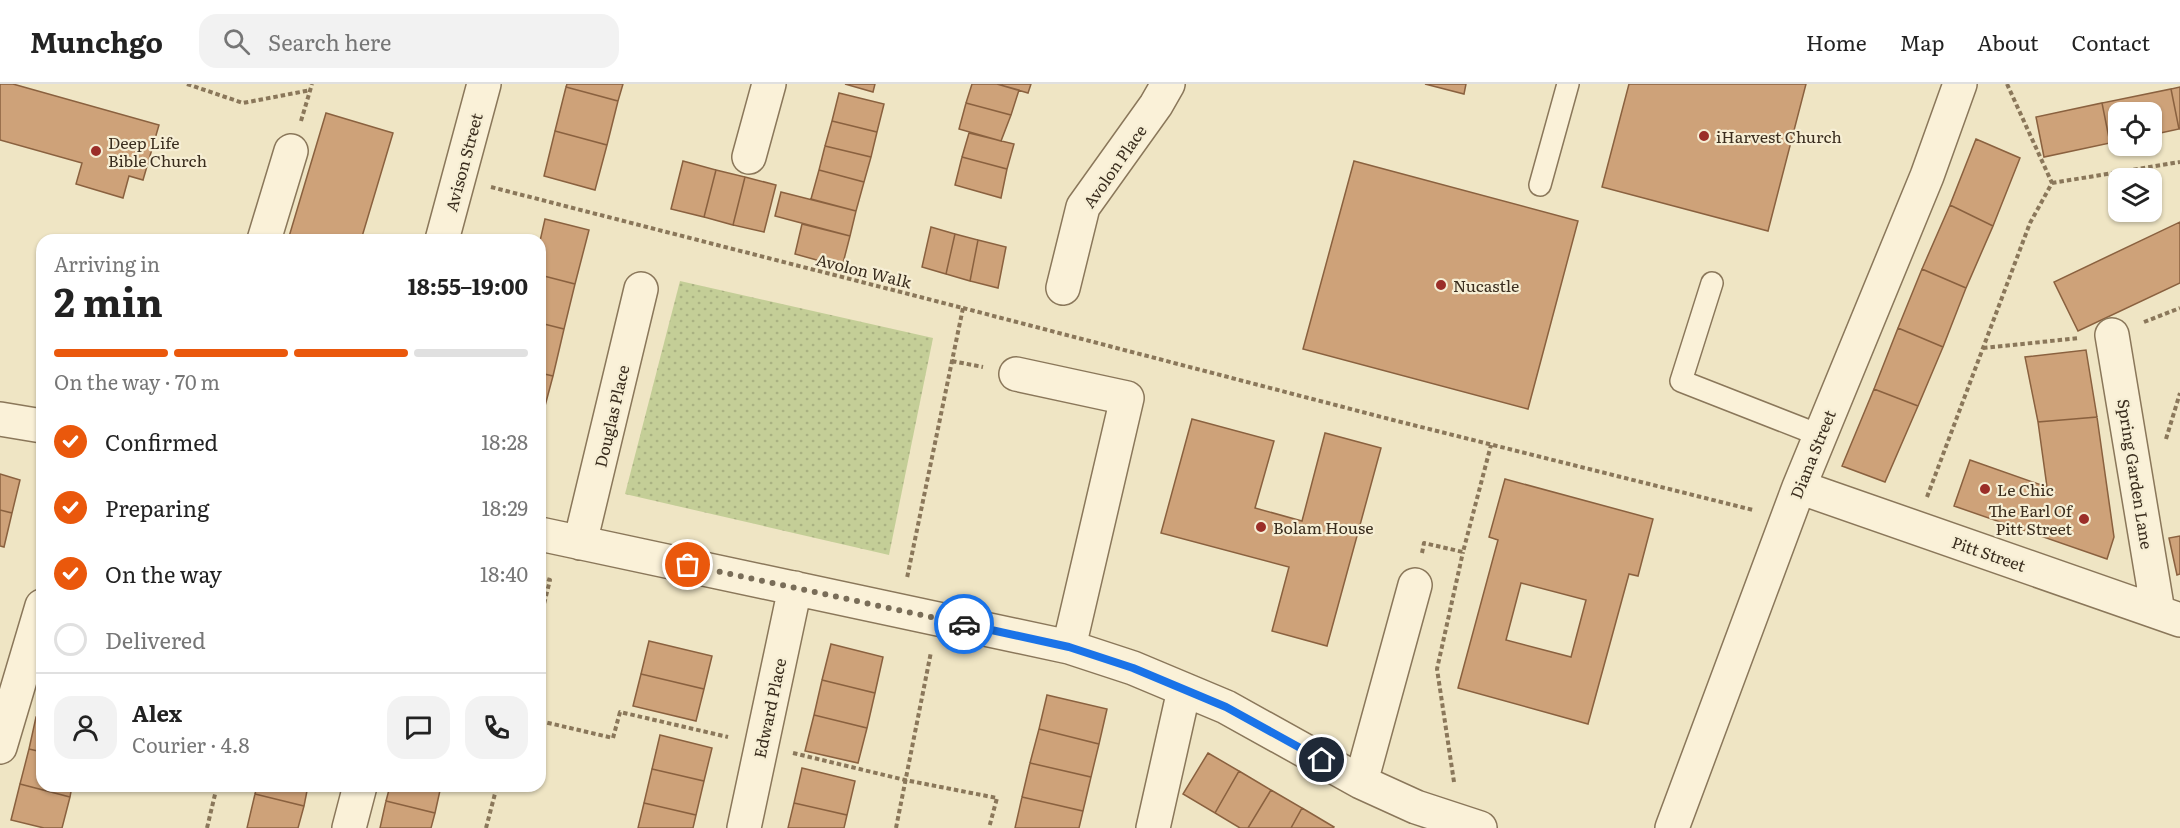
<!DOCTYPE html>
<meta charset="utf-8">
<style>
:root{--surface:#fff;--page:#f2f2f2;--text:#222;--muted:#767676;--line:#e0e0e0;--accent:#ea580c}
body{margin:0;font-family:Literata,serif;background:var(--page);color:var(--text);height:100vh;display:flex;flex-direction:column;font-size:22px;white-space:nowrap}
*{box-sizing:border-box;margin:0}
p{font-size:20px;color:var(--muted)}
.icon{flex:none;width:33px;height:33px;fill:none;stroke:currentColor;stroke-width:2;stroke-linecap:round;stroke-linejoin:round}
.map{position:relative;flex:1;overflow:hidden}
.drawer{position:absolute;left:36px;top:150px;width:510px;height:558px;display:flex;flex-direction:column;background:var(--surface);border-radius:18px;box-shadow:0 2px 4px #0004}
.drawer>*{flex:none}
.fabs{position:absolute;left:2108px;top:18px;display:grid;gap:12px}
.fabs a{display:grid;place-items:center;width:54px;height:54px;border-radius:12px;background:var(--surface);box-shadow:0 2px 4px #0004;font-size:30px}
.pin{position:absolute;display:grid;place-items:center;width:51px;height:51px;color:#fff;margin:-26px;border:3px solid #fff;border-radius:50%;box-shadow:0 2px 6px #0007}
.courier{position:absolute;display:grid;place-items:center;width:60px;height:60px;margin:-30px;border:4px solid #1a73e8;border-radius:50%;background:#fff;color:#222;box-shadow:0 2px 8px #0007}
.overview em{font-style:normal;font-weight:700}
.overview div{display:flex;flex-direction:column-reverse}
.overview{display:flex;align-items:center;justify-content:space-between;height:102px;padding:0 18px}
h1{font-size:39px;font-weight:700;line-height:45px}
.bar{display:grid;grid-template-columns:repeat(4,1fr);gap:9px 6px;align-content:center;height:72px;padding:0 18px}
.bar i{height:8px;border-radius:4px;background:var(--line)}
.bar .active{background:var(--accent)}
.bar p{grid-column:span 4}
.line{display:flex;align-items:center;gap:15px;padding:0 18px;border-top:2px solid var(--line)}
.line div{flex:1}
.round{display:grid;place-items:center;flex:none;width:63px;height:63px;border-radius:18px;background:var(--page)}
ol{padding:0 18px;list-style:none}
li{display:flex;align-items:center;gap:18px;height:66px}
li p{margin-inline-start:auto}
li .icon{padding:6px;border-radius:50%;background:var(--accent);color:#fff;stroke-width:4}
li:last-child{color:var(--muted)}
li i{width:33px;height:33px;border:3px solid var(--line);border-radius:50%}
header{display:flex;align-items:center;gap:36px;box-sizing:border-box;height:84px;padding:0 30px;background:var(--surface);border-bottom:2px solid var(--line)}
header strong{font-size:28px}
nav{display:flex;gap:33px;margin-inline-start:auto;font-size:21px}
.search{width:420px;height:54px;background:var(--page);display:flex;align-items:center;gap:15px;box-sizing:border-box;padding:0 21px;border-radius:18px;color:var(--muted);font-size:22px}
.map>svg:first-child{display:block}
</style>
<header>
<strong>Munchgo</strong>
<div class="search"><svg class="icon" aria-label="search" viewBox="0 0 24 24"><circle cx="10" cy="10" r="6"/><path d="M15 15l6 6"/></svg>Search here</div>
<nav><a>Home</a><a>Map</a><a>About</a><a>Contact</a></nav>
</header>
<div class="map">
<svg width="2180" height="744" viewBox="0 0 2180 744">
<defs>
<pattern id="grass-dots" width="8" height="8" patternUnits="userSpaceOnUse" patternTransform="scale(1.5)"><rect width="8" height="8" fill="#c4ce97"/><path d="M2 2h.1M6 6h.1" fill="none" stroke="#a9b182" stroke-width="1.8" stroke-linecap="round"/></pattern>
</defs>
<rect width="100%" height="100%" fill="#efe5c4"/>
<!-- grass -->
<path fill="url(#grass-dots)" d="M680 197 933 254 889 471 625 410Z"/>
<!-- building -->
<path fill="#cea279" stroke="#8a613f" stroke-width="1.5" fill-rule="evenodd" d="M0 0H13L159 41 143 96 129 92 123 114 76 100 82 79 0 56Z
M567 0H623L618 17 566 3Z
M845 0H875L873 8Z
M972 0H997L1019 6 1011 31 966 19Z
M997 0H1031L1028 9Z
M1425 0H1466L1464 10Z
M1629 0H1806L1768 147 1602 103Z
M566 3 618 17 607 61 555 47Z
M2180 3V45H2179L2171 5Z
M2171 5 2179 45 2151 51V28H2118V58L2110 59 2102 19Z
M839 9 884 20 877 48 832 37Z
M966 19 1011 31 1001 57 959 45Z
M2102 19 2110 59 2044 73 2036 33Z
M326 29 393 49 361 156H288Z
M832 37 877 48 871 73 825 62Z
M555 47 607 61 595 106 544 92Z
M969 49 1014 60 1007 85 962 73Z
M1976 55 2020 74 1993 142 1950 121Z
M825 62 871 73 864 98 819 86Z
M962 73 1007 85 1001 114 955 101Z
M683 77 716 86 704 133 671 125Z
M1354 77 1578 137 1528 325 1303 265Z
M716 86 745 93 733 141 704 133Z
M819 86 864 98 856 127 811 115Z
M745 93 776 101 764 148 733 141Z
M781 108 856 127 850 152 775 132Z
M1950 121 1993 142 1966 204 1922 185Z
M545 135 589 146 575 200 540 191V157Z
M2180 138V199L2078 247 2054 198Z
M802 140 850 152 842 183 795 170Z
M931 143 955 150 946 190 922 183Z
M955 150 978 156 970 197 946 190Z
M978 156 1006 163 998 204 970 197Z
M1922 185 1966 204 1943 263 1898 244Z
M540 191 575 200 564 245 540 239Z
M540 239 564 245 553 292 540 289Z
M1898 244 1943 263 1918 322 1874 305Z
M2086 266 2097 333 2038 338 2025 273Z
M540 289 553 292 541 337H540Z
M1874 305 1918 322 1885 398 1842 382Z
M2097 333 2114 453 2107 475 1954 422 1970 376 2047 403 2038 338Z
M1192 335 1274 357 1255 424 1302 437 1325 349 1381 364 1327 562 1272 547 1289 483 1161 449Z
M0 390 20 396 12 429 0 426Z
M1505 395 1653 435 1638 492 1629 490 1588 640 1458 604 1498 456 1489 453ZM1521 499 1586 516 1571 573 1506 556Z
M0 426 12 429 4 463 0 462Z
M2180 452V490L2177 491 2169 454Z
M649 557 712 572 704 605 641 590Z
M831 560 883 573 875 609 822 596Z
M641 590 704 605 696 637 633 622Z
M822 596 875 609 867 644 814 631Z
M1047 611 1107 625 1099 660 1039 645Z
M814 631 867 644 858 679 805 667Z
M36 633 42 634V668L29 665Z
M1039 645 1099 660 1091 693 1030 679Z
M660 651 712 664 704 697 652 685Z
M29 665 42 668V702H72L70 713 20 700Z
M1208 669 1239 687 1215 729 1183 710Z
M1030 679 1091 693 1083 727 1022 713Z
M802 684 855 697 847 731 794 719Z
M652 685 704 697 696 731 644 719Z
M1239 687 1271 706 1248 744H1240L1215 729Z
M20 700 70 713 62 744H44L11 736Z
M257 702H308L304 722 255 710Z
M390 702H441L435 729 386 717Z
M1271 706 1302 724 1291 744H1248Z
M255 710 304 722 298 744H247Z
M1022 713 1083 727 1079 744H1015Z
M386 717 435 729 431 744H380Z
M644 719 696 731 693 744H638Z
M794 719 847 731 844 744H788Z
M1302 724 1334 743 1333 744H1291Z"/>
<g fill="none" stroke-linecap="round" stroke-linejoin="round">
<defs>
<path id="lane" d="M1540 101 1568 0
M1712 199 1681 297 1819 351"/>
<path id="street" d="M749 73 769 0
M264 156 291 67
M442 156 484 0
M1063 204 1083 123 1156 21 1168 0
M2112 251 2158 528
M1016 290 1127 314 1069 563
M0 335 42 342
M1799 403 2180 536
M540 450 1069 563 1133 584 1226 623 1361 698 1416 723 1480 744
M580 459 641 205
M0 663 42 522
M1361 698 1415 501
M349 744 360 702
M744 744 795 504
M1153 744 1184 606
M1672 744 1799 403 1927 92 1960 0"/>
</defs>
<!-- lane casing -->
<use href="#lane" stroke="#8a775a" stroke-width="24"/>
<!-- street casing -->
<use href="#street" stroke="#8a775a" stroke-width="36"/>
<!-- path -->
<path stroke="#8a775a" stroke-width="4" stroke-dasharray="4.5 3" stroke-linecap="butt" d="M187 0 243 19 311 6
M2007 0 2052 99
M301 37 312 0
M2052 99 2180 78
M491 103 963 224 907 494
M963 224 1393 336 1753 426
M2144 238 2180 224
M1983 264 2080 254
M952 277 983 283
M2166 355 2180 309
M1927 413 2030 139 2052 99
M1422 469 1424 459 1463 468 1491 361
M540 493 550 496 540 536
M540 637 613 654 620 628 728 653
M793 669 905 696 997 714 989 744
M1454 698 1437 585 1463 468
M207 744 217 702
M486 744 497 702
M896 744 931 568"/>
<!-- lane -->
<use href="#lane" stroke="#faf1d8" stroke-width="21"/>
<!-- street -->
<use href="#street" stroke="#faf1d8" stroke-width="33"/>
</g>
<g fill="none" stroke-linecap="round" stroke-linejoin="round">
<!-- done -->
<path stroke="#796d58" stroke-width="6" stroke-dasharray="0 10.8" d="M688 481 964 540"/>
<!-- route -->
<path stroke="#1a73e8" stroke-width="8" d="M964 540 1069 563 1133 584 1226 623 1322 676"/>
</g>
<!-- markers -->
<g fill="#9b2e28" stroke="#f6eed4" stroke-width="2">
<circle cx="1704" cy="52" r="6"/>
<circle cx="96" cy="67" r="6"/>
<circle cx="1441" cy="201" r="6"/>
<circle cx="1985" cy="405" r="6"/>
<circle cx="2084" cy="435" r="6"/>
<circle cx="1261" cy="443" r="6"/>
</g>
<g text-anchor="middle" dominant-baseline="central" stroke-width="4.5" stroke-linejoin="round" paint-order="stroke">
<!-- poi labels -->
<g font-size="16" fill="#3a2d1e" stroke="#f6eed4" text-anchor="start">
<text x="1716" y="52">iHarvest Church</text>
<text x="108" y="58">Deep Life<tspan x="108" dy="18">Bible Church</tspan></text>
<text x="1453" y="201">Nucastle</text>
<text x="1997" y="405">Le Chic</text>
<text x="2072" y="426" text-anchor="end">The Earl Of<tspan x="2072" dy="18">Pitt Street</tspan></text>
<text x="1273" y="443">Bolam House</text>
</g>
<!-- street labels -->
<g font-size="16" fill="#3a2d1e" stroke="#f6eed4">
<text transform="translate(463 78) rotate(-75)">Avison Street</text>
<text transform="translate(1114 82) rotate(-55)">Avolon Place</text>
<text transform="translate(864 186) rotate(14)">Avolon Walk</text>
<text transform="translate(611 332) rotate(-77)">Douglas Place</text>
<text transform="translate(1812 370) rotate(-68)">Diana Street</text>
<text transform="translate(2136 390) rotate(81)">Spring Garden Lane</text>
<text transform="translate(1989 469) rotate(19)">Pitt Street</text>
<text transform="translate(769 624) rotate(-78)">Edward Place</text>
</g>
</g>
</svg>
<div class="fabs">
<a><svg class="icon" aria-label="locate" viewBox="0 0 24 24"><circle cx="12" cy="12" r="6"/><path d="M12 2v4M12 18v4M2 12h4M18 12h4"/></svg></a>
<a><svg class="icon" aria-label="layers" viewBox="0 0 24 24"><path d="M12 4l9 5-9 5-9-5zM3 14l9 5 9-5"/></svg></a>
</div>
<div class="pin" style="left:688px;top:481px;background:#ea580c"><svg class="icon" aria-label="bag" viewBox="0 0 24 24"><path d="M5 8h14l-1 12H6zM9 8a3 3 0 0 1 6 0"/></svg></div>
<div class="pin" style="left:1322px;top:676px;background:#1f2937"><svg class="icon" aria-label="home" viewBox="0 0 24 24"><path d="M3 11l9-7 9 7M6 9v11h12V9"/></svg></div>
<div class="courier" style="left:964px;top:540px"><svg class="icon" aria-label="car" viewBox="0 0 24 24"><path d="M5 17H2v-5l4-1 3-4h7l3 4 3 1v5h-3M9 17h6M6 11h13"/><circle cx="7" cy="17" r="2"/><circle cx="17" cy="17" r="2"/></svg></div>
<section class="drawer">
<div class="overview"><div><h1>2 min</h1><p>Arriving in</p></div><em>18:55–19:00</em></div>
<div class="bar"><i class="active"></i><i class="active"></i><i class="active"></i><i></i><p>On the way · 70 m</p></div>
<ol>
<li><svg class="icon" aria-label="check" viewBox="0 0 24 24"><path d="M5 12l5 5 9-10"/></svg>Confirmed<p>18:28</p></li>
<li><svg class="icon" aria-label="check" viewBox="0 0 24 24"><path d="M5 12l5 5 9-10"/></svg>Preparing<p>18:29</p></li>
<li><svg class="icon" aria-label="check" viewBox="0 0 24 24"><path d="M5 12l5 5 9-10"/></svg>On the way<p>18:40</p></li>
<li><i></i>Delivered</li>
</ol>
<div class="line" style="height:108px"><a class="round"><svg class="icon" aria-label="person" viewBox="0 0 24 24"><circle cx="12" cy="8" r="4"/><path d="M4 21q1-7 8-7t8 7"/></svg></a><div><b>Alex</b><p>Courier · 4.8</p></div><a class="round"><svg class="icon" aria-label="chat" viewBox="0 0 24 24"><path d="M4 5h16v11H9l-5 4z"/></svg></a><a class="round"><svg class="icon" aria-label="phone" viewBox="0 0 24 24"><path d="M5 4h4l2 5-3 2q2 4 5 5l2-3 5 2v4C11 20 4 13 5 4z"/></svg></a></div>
</section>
</div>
